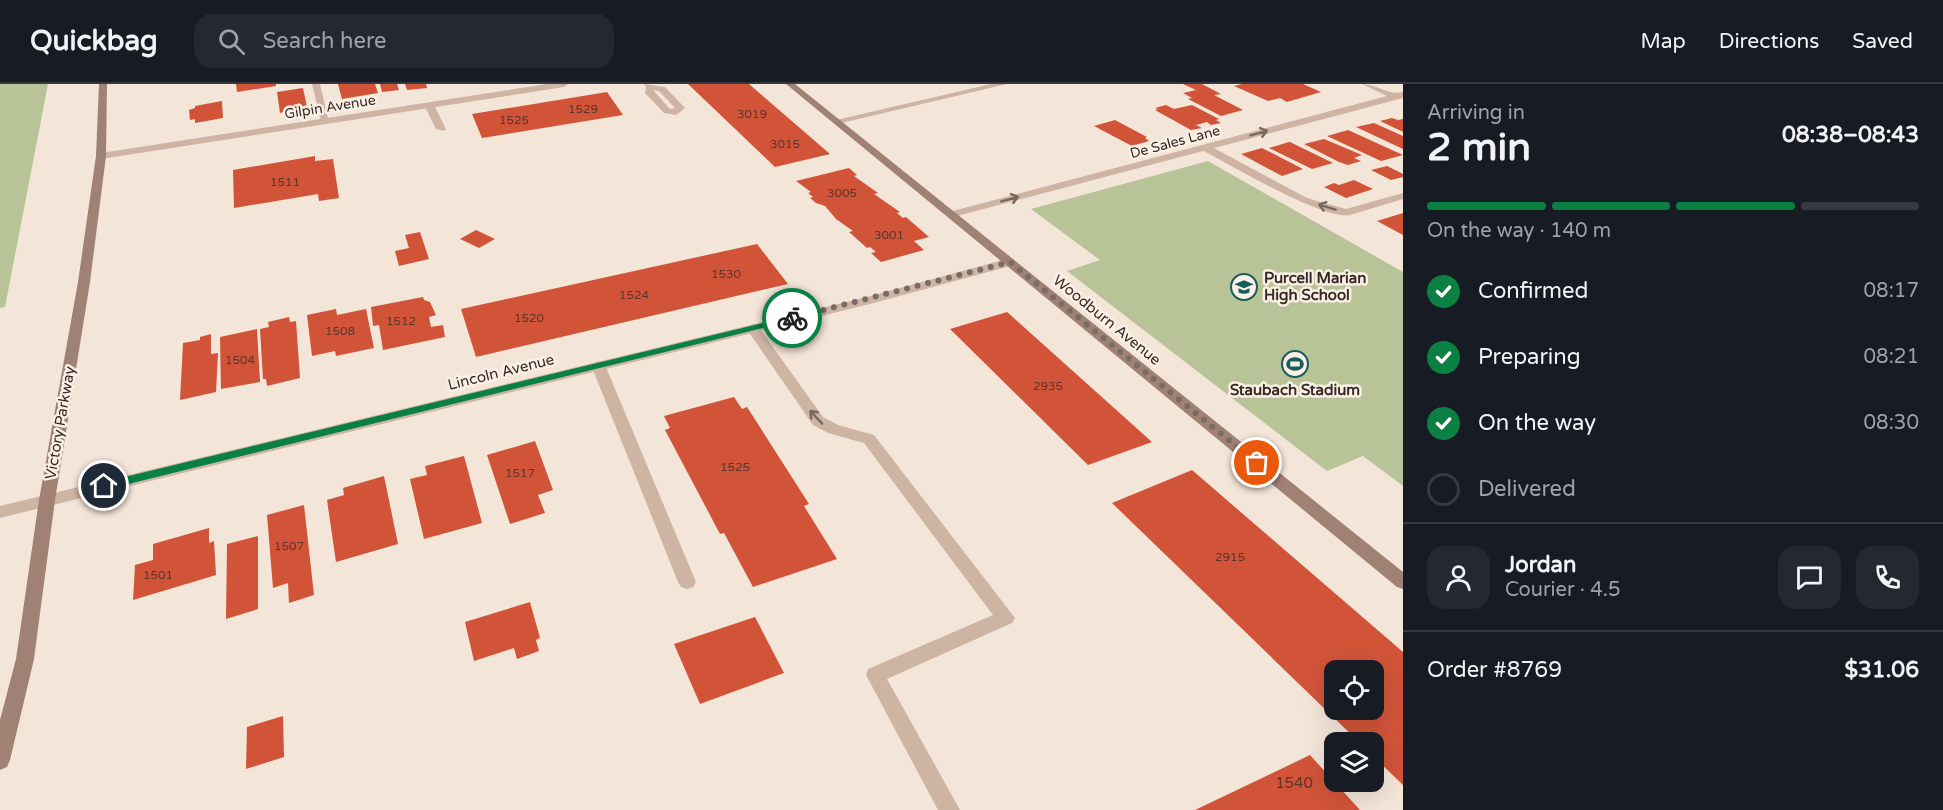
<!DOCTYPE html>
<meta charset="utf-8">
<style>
:root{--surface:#171b24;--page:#242831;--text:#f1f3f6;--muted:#9ea1a6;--line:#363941;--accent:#0b8043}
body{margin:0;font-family:"Varela Round",sans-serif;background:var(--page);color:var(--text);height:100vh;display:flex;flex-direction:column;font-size:22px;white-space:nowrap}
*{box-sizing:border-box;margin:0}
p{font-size:20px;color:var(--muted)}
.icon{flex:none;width:33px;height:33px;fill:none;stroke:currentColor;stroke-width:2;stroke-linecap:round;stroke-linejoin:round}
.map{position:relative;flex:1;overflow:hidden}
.side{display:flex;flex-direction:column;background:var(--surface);width:540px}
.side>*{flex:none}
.fabs{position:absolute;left:1324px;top:576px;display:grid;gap:12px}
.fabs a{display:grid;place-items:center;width:60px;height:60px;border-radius:12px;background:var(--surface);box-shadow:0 6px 24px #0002;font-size:30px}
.pin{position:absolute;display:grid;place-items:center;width:51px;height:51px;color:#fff;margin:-26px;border:3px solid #fff;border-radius:50%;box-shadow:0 2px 6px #0007}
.courier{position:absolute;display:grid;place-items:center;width:60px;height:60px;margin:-30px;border:4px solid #0b8043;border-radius:50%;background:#fff;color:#222;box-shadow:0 2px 8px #0007}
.summary em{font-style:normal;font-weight:700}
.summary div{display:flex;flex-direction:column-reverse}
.summary{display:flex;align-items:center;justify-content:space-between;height:102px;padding:0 24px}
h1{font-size:39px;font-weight:700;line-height:45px}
.bar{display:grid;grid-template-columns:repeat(4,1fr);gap:9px 6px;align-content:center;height:72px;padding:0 24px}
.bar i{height:8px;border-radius:4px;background:var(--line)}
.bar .on{background:var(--accent)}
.bar p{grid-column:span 4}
.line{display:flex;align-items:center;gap:15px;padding:0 24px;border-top:2px solid var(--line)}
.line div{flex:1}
.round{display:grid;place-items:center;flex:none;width:63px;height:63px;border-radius:18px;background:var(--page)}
ol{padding:0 24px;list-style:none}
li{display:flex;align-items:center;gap:18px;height:66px}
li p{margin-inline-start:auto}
li .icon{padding:6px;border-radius:50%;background:var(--accent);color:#fff;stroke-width:4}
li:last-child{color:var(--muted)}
li i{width:33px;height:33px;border:3px solid var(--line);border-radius:50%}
header{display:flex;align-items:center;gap:36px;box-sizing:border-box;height:84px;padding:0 30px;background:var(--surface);border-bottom:2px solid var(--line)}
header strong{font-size:28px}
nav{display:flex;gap:33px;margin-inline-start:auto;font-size:21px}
.search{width:420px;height:54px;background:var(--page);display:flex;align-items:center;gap:15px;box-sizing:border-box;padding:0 21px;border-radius:18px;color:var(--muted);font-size:22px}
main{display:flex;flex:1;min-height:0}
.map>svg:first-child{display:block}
</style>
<header>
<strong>Quickbag</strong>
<div class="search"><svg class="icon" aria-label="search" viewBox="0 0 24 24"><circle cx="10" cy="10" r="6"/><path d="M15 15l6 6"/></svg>Search here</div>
<nav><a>Map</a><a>Directions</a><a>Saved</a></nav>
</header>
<main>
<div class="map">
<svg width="1403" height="726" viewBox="0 0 1403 726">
<rect width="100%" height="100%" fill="#f4e5d9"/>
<!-- green -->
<path fill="#b8c497" d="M0 0H48L5 223 0 224Z
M1208 77 1403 188V402L1363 372 1327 387 1067 187 1100 176 1031 125Z"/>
<!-- building -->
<path fill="#d15439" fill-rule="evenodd" d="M236 0H276V2L237 8Z
M338 0H375L378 9 342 15Z
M380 0H397L399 6 382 8Z
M405 0H426L427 4 407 6Z
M688 0H749L830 70 775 83Z
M1183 0H1202L1221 10 1214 11 1243 26 1221 32 1188 15 1192 14 1183 9 1196 6Z
M1242 0H1303L1321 8 1287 18 1280 14 1268 17 1234 2Z
M303 4 307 23 280 29 277 8Z
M607 8 623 31 482 54 472 30Z
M222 17 223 34 195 39V35L190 36 189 26 195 24V22Z
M1166 21 1174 25 1192 21 1219 35 1216 36 1221 39 1211 41 1207 38 1196 41 1202 44 1191 46 1155 26 1158 25 1155 24Z
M1392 34 1398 36 1403 35V48L1380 37Z
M1115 36 1147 53 1145 54 1149 57 1132 62 1094 42Z
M1374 39 1403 52V65L1356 43Z
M1348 46 1403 71 1381 77 1327 52Z
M1324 55 1362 71 1354 74 1361 77 1348 81 1339 78 1304 60Z
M1289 58H1290L1333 79 1312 85 1269 64Z
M1262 64 1303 85 1282 92 1241 70Z
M315 72V77L333 75 339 114 319 117 318 110 234 124 233 86Z
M1387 82 1403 90V93L1391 96 1371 86Z
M849 84 857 91 854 92 878 109 874 110 900 128 897 129 903 134 906 133 929 153 914 157 924 166 881 178 871 169 876 168 870 163 867 164 849 148 853 147 836 135 825 122 816 119 810 114 813 113 808 109 811 108 796 97Z
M1354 96 1373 105 1346 114 1324 103 1334 99 1339 101Z
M1403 129V151L1377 137Z
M476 146 495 155 479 164 460 155Z
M420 148 429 175 399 182 395 167 409 164 405 151Z
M757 160 788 200 476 273 461 225Z
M423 213 424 216 430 218 436 231 429 233 431 243 443 241 445 253 383 266 379 241 373 242 371 223Z
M336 225 337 231 366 225 374 264 336 272 335 267 312 272 307 231Z
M1007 228 1152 358 1088 381 950 245Z
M289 233 290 238 296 237 300 294 267 302 266 295H263L260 245 269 243 268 238Z
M257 245 260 298 221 305 220 253Z
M211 250V270L218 269 216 308 180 316 183 259 200 256V253Z
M734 313 742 325 747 323 809 420 804 422 837 475 753 503 724 449 720 450 665 346 670 344 664 332Z
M535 357 553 406 538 411 545 429 510 440 487 371Z
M464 372 482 439 424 455 410 395 427 391 425 382Z
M1192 386 1403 568V701L1374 673V658H1359L1112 419ZM1335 586H1374V626H1335Z
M384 392 398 460 336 478 327 416 344 411 343 404Z
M304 421 314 511 289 519 288 499 273 504 267 431Z
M209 444V459L214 457 216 491 133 516 135 481 153 476V460Z
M258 452V525L226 535 227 460Z
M530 518 540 554 536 556 539 567 517 575 514 564 474 577 465 538Z
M755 533 784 589 700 620 674 560Z
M283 632 284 673 246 685 247 643Z
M1310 671 1360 726H1195Z"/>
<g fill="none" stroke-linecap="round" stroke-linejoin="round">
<!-- lane -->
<path fill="#cdb4a3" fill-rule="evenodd" d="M312 0H320L329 39 321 37Z
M644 0 665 3 685 24 676 31 664 29 645 9 646 3ZM653 6 659 7 675 24 670 25Z
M991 0H1007L837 40 832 37Z
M426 19 434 21 446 45 444 47 436 45 424 21Z
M1202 62H1210L1307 114 1346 125 1403 109V115L1350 131C1322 136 1231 81 1202 66Z
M752 240 757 241 823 333 838 341 874 351 1015 534 1012 539 887 595 960 726H938L866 591 868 585 993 531 864 359 828 349 813 341 746 244Z
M598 277 605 281 696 498 693 503 687 505 681 503 678 498 591 281Z"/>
<!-- street -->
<path fill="#cdb4a3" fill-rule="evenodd" d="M547 0H568L564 3 101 75 96 72 101 69Z
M1362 0C1376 0 1390 12 1403 8V14L957 132H949L947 130 949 128 1387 12Z
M1010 174 1014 175V181L870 220 0 434V422L863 214Z"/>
<!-- secondary -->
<path fill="#a08275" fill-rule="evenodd" d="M99 0H107L106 72 90 198 55 416 34 575 10 676 7 683 0 686V636L16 575 39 416 78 198 96 72Z
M786 0H795L1403 488V505L1397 503Z"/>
</g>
<!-- one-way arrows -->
<defs><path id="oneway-shaft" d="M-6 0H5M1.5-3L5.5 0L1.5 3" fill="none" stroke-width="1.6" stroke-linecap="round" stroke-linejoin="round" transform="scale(1.5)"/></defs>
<g stroke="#7a685e">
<use href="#oneway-shaft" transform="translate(1259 49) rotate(-15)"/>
<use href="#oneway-shaft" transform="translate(1010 115) rotate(-15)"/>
<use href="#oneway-shaft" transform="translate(1327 123) rotate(-163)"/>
<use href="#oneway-shaft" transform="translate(816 333) rotate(-133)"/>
</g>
<!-- route -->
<path fill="#0b8043" d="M792 232 796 234 795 236 104 406 99 402 104 398Z"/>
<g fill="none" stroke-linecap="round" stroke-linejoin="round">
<!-- done -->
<path stroke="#796b65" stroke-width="6" stroke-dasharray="0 10.8" d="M792 234 1010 178 1257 379"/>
</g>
<!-- icons -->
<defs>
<symbol id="school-ring" viewBox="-11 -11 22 22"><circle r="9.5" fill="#fbf0e5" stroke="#185c5c" stroke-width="1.5"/><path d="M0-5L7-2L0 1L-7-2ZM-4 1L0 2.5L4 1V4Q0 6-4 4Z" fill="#185c5c"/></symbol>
<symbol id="stadium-ring" viewBox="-11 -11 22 22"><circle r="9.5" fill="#fbf0e5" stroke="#185c5c" stroke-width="1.5"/><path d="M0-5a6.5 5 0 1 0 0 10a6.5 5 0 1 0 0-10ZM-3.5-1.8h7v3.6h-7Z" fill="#185c5c"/></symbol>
</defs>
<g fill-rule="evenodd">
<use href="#school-ring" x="1229" y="188" width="30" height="30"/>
<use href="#stadium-ring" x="1280" y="265" width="30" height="30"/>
</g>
<g text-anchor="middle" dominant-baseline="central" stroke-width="5" stroke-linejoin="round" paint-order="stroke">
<!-- number labels -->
<g font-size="12" fill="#5e342b">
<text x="583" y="25">1529</text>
<text x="752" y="30">3019</text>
<text x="514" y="36">1525</text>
<text x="785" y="60">3015</text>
<text x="285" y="98">1511</text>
<text x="842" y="109">3005</text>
<text x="889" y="151">3001</text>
<text x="726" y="190">1530</text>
<text x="634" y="211">1524</text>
<text x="529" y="234">1520</text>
<text x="401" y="237">1512</text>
<text x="340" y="247">1508</text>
<text x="240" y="276">1504</text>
<text x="1048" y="302">2935</text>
<text x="735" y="383">1525</text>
<text x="520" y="389">1517</text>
<text x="289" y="462">1507</text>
<text x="1230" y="473">2915</text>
<text x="158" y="491">1501</text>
</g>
<!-- far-street labels -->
<g font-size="14" fill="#372a26" stroke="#fbf0e5">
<text transform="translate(330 23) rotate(-9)">Gilpin Avenue</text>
<text transform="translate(1175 58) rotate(-15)">De Sales Lane</text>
</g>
<!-- poi labels -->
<g font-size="15" font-weight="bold" fill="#372a26" stroke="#fbf0e5" text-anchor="start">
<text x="1264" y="194">Purcell Marian<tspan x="1264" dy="17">High School</tspan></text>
<text x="1295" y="306" text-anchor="middle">Staubach Stadium</text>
</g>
<!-- street labels -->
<g font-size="15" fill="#372a26" stroke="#fbf0e5">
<text transform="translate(1107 236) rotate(39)">Woodburn Avenue</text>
<text transform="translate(501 288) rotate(-14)">Lincoln Avenue</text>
<text transform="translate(60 339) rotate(-80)">Victory Parkway</text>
</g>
<!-- near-number labels -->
<g font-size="15" fill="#5e342b">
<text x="1294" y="699">1540</text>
</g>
</g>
</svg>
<div class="fabs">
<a><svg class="icon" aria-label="locate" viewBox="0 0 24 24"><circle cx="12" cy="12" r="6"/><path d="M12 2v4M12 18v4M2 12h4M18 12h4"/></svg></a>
<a><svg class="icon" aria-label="layers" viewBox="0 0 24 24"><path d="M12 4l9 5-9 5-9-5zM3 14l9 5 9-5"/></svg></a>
</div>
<div class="pin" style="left:1257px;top:379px;background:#ea580c"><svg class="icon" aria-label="bag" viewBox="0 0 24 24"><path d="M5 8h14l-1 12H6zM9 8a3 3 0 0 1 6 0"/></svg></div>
<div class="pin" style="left:104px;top:402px;background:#1f2937"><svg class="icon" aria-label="home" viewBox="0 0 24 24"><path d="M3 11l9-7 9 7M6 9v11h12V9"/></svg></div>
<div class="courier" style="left:792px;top:234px"><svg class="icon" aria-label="bike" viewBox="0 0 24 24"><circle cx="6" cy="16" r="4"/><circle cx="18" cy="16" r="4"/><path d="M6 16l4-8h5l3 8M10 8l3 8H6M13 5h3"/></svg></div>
</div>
<section class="side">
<div class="summary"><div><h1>2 min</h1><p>Arriving in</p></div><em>08:38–08:43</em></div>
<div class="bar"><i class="on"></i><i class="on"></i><i class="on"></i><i></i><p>On the way · 140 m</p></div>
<ol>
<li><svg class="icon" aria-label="check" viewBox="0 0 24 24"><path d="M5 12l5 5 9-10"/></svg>Confirmed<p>08:17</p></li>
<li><svg class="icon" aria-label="check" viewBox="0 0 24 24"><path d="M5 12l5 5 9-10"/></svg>Preparing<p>08:21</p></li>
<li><svg class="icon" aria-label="check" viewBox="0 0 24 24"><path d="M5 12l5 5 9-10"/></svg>On the way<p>08:30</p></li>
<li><i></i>Delivered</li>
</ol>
<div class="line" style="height:108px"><a class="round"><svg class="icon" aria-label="person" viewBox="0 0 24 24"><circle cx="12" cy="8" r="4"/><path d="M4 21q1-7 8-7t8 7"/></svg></a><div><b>Jordan</b><p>Courier · 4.5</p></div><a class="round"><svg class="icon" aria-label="chat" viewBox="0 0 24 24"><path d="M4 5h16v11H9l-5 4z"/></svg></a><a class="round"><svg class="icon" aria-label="phone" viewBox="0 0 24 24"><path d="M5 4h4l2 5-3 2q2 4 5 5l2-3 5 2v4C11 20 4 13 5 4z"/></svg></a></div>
<div class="line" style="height:78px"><div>Order #8769</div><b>$31.06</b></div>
</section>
</main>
